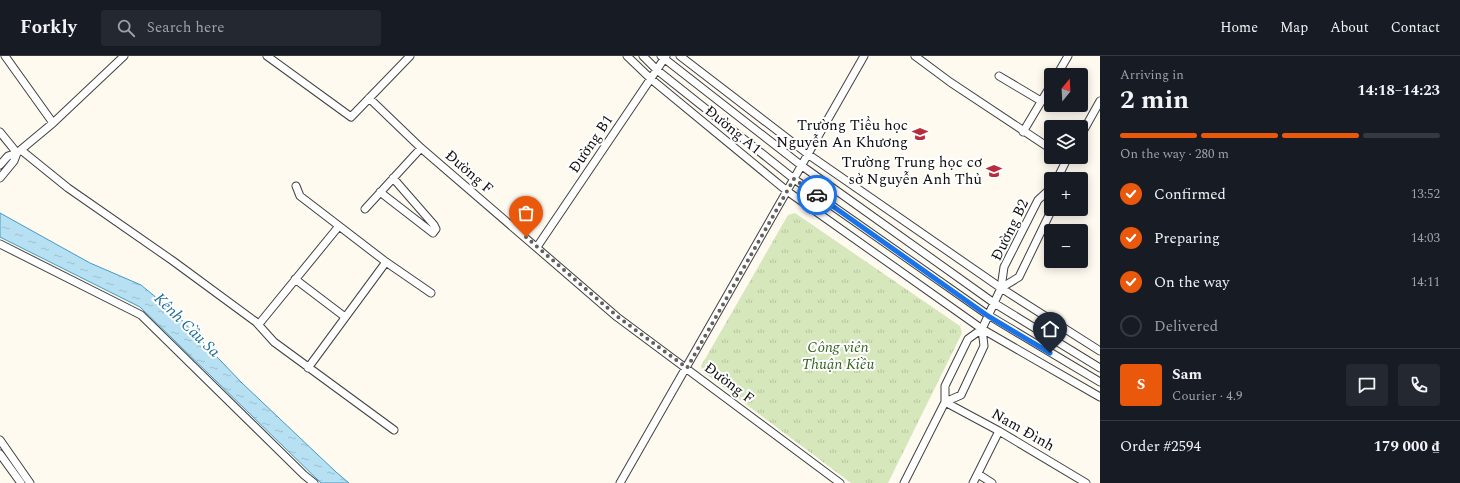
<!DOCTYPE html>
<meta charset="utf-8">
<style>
:root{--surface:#171b24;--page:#242831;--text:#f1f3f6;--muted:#9ea1a6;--line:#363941;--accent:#ea580c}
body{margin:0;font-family:Spectral,serif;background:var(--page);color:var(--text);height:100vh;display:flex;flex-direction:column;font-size:15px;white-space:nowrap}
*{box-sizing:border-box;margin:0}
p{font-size:13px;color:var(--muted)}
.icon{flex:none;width:22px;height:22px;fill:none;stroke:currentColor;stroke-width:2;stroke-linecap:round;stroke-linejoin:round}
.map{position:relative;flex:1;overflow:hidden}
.details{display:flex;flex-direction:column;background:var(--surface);width:360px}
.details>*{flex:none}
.needle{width:26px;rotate:18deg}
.fabs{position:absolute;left:1044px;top:12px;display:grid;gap:8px}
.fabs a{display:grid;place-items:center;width:44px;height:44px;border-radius:4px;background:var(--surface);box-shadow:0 2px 10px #0003;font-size:20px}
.pin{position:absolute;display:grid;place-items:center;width:34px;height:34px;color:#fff;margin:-41px -17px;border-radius:50% 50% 50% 0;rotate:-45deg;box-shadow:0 0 4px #0007}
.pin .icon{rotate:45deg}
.courier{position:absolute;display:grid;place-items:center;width:40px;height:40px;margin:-20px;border:3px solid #1a73e8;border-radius:50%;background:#fff;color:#222;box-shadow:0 1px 5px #0007}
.overview em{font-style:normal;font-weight:700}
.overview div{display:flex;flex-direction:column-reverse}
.overview{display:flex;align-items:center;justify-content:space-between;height:68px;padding:0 20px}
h1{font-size:26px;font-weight:700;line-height:30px}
.bar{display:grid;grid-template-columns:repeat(4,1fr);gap:6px 4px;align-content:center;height:48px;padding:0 20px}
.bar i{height:5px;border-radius:3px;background:var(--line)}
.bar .selected{background:var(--accent)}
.bar p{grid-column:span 4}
.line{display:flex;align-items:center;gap:10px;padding:0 20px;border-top:1px solid var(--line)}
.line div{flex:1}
.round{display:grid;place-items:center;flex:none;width:42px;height:42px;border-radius:4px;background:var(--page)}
ol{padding:0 20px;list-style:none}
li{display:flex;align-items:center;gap:12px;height:44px}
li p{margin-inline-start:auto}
li .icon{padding:4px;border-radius:50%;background:var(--accent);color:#fff;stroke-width:4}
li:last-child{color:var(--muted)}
li i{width:22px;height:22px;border:2px solid var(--line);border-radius:50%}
header{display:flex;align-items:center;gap:24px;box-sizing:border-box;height:56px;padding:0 20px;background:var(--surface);border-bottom:1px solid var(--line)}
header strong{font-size:19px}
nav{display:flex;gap:22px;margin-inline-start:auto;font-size:14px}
.search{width:280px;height:36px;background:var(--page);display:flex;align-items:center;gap:10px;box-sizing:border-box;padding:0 14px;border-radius:4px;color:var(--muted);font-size:15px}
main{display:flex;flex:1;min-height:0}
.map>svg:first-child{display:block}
</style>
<header>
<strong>Forkly</strong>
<div class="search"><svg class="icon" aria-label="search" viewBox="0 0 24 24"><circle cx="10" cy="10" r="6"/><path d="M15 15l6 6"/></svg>Search here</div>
<nav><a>Home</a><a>Map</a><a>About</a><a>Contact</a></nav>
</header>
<main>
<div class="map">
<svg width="1100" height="427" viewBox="0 0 1100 427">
<defs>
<pattern id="park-tufts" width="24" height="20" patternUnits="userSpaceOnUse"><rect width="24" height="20" fill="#d5e7bb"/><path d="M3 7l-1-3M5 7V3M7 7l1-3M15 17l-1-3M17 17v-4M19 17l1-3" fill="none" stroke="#b6c5a0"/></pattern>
<pattern id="water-ripples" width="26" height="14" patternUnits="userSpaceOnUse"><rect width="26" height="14" fill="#b7e1f3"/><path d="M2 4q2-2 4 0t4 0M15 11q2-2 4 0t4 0" fill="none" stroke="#9cc0cf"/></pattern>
</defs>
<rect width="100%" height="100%" fill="#fefaf0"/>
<!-- park -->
<path fill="url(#park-tufts)" d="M795 157 960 270 962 277 888 427H851L703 316 701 310 788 159Z"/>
<!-- water -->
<path fill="url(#water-ripples)" stroke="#429bc7" d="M0 157 90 207 141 229 176 258 242 327 336 416 349 427H321L140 251 0 181Z"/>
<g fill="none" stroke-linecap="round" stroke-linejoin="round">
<defs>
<path id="minor" d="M5 0 53 67
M267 0 351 61 410 0
M627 0 651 23 787 135 982 273 1100 341
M643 0 657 14 794 123 988 259 1100 326
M661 0 802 110 994 247 1100 312
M680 0 809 99 1001 232 1100 295
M915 0 950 26 1051 93
M1057 19 1068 0
M999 20 1041 45
M369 42 421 92 617 261 840 427
M0 76 17 97
M1023 76 1051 29
M1081 79 1100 45
M21 94 68 132 173 205 256 266 274 286 394 374
M0 109 8 100 17 97 53 67 124 0
M0 122 14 105 17 97
M1057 123 1068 101
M296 130 300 140 386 206 431 237
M380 136 433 177 436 173 434 169 393 122
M365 153 421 92
M0 188 141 259 304 419 314 427
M537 191 666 0
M295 223 345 261
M1001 232 1019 221 1052 153
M259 268 339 170
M308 312 386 206
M945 346 999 375 1086 427
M945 346 961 339 984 290 982 273
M0 384 30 427
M0 398 21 427
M978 418 992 427
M620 427 864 0
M904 427 945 346V330L968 283 982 273 1001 232 1004 211 1038 144 1051 132
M973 427 999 375"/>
</defs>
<!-- minor casing -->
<use href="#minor" stroke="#414141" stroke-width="9"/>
<!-- minor -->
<use href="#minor" stroke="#fff" stroke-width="7"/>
</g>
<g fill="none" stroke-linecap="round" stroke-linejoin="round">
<!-- done -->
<path stroke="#62615d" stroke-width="4" stroke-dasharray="0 7.2" d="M526 181 618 261 687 312 794 123 817 139"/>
<!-- route -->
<path stroke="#1a73e8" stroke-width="5" d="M817 139 988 260 1050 297"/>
</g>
<!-- icons -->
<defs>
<symbol id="school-bare" viewBox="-9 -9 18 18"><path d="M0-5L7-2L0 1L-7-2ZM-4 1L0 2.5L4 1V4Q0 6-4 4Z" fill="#b82d3d" stroke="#fff" stroke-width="2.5" paint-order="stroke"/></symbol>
</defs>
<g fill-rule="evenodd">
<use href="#school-bare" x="909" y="67" width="22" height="22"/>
<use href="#school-bare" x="983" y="104" width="22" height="22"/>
</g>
<g text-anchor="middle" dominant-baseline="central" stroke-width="4" stroke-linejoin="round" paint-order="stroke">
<!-- poi labels -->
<g font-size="15" fill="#0e0e0e" stroke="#fff" text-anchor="end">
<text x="908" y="69">Trường Tiểu học<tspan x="908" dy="17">Nguyễn An Khương</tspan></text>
<text x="982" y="106">Trường Trung học cơ<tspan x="982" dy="17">sở Nguyễn Anh Thủ</tspan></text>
</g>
<!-- street labels -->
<g font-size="15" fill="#0e0e0e" stroke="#fff">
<text transform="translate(733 74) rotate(39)">Đường A1</text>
<text transform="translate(591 88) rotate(-56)">Đường B1</text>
<text transform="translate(469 116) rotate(41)">Đường F</text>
<text transform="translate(1010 174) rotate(-64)">Đường B2</text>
<text transform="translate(729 327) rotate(37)">Đường F</text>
<text transform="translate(1023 374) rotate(30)">Nam Đình</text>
</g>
<!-- park labels -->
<g font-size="15" font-style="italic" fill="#346321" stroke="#fff">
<text x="838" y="291">Công viên<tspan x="838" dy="17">Thuận Kiều</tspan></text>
</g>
<!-- water labels -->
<g font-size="16" font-style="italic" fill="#1d6d9a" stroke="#fff">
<text transform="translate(187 269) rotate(44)">Kênh Cầu Sa</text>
</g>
</g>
</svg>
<div class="fabs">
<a><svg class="needle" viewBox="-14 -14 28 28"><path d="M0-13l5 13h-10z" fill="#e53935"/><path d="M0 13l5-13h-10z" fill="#9ea1a6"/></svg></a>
<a><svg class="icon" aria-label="layers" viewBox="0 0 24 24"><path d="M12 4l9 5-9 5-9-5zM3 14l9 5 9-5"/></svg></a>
<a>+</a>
<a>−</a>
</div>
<div class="pin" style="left:526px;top:181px;background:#ea580c"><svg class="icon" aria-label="bag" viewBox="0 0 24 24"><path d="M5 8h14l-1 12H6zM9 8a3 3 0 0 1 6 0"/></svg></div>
<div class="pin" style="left:1050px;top:297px;background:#1f2937"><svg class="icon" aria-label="home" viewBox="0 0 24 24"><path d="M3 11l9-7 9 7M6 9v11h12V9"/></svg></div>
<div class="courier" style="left:817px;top:139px"><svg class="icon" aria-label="car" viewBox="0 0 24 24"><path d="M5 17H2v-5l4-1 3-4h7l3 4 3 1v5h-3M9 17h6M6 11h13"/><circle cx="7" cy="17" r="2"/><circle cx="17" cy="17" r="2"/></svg></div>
</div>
<section class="details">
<div class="overview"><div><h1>2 min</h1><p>Arriving in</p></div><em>14:18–14:23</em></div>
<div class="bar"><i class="selected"></i><i class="selected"></i><i class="selected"></i><i></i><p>On the way · 280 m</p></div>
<ol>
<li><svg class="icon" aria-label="check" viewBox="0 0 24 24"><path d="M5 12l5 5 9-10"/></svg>Confirmed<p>13:52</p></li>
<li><svg class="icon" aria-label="check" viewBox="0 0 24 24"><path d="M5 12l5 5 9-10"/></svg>Preparing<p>14:03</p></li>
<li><svg class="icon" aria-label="check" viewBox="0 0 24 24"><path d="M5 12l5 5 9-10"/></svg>On the way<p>14:11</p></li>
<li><i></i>Delivered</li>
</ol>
<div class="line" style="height:72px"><b class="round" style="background:var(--accent);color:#fff">S</b><div><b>Sam</b><p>Courier · 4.9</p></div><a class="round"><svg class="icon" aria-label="chat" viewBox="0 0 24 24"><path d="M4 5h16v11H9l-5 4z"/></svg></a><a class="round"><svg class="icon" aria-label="phone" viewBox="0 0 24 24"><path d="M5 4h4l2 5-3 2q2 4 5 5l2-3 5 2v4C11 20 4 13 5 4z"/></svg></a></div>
<div class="line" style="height:52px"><div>Order #2594</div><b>179 000 ₫</b></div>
</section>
</main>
